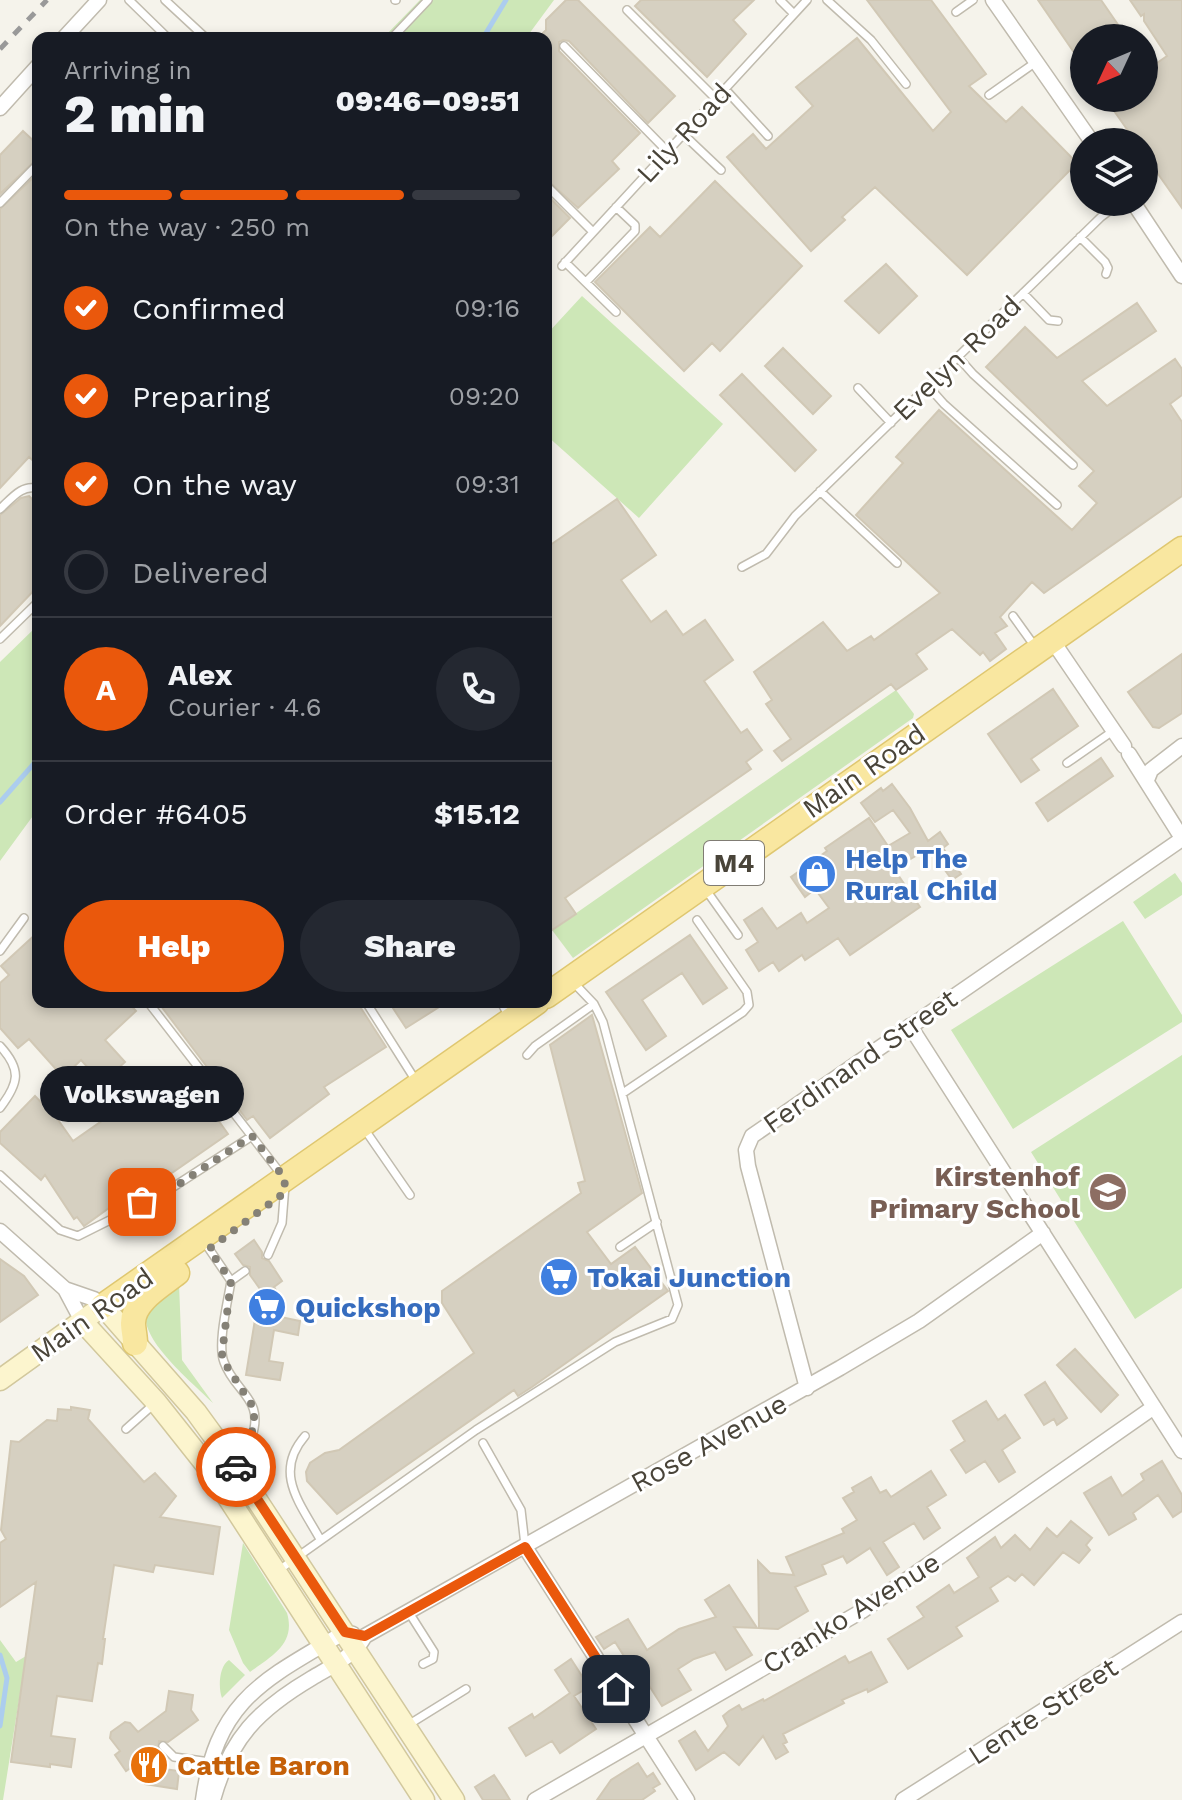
<!DOCTYPE html>
<meta charset="utf-8">
<style>
:root{--surface:#171b24;--page:#242831;--text:#f1f3f6;--muted:#9ea1a6;--line:#363941;--accent:#ea580c}
body{margin:0;font-family:"Work Sans",sans-serif;background:var(--page);color:var(--text);height:100vh;display:flex;flex-direction:column;font-size:30px;white-space:nowrap}
*{box-sizing:border-box;margin:0}
p{font-size:26px;color:var(--muted)}
.icon{flex:none;width:44px;height:44px;fill:none;stroke:currentColor;stroke-width:2;stroke-linecap:round;stroke-linejoin:round}
.map{position:relative;flex:1;overflow:hidden}
.drawer{position:absolute;left:32px;top:32px;width:520px;height:976px;display:flex;flex-direction:column;background:var(--surface);border-radius:16px;box-shadow:0 4px 12px #0003}
.drawer>*{flex:none}
.needle{width:52px;rotate:226deg}
.fabs{position:absolute;left:1070px;top:24px;display:grid;gap:16px}
.fabs a{display:grid;place-items:center;width:88px;height:88px;border-radius:50%;background:var(--surface);box-shadow:0 4px 12px #0003;font-size:40px}
.pin{position:absolute;display:grid;place-items:center;width:68px;height:68px;color:#fff;margin:-34px;border-radius:16px;box-shadow:0 4px 12px #0006}
.courier{position:absolute;display:grid;place-items:center;width:80px;height:80px;margin:-40px;border:6px solid #ea580c;border-radius:50%;background:#fff;color:#222;box-shadow:0 2px 10px #0007}
.bubble{position:absolute;height:56px;border-radius:28px;background:var(--surface);box-shadow:0 4px 12px #0003;font-size:26px;font-weight:800;line-height:56px;text-align:center}
.head em{font-style:normal;font-weight:800}
.head div{display:flex;flex-direction:column-reverse}
.head{display:flex;align-items:center;justify-content:space-between;height:136px;padding:0 32px}
h1{font-size:52px;font-weight:800;line-height:60px}
.bar{display:grid;grid-template-columns:repeat(4,1fr);gap:12px 8px;align-content:center;height:96px;padding:0 32px}
.bar i{height:10px;border-radius:6px;background:var(--line)}
.bar .on{background:var(--accent)}
.bar p{grid-column:span 4}
.line{display:flex;align-items:center;gap:20px;padding:0 32px;border-top:2px solid var(--line)}
.line div{flex:1}
.round{display:grid;place-items:center;flex:none;width:84px;height:84px;border-radius:42px;background:var(--page)}
ol{padding:0 32px;list-style:none}
li{display:flex;align-items:center;gap:24px;height:88px}
li p{margin-inline-start:auto}
li .icon{padding:8px;border-radius:50%;background:var(--accent);color:#fff;stroke-width:4}
li:last-child{color:var(--muted)}
li i{width:44px;height:44px;border:4px solid var(--line);border-radius:50%}
.action{display:flex;gap:16px;margin-top:auto;padding:16px 32px}
.action a{flex:1;height:92px;border-radius:48px;background:var(--accent);color:#fff;font-size:32px;font-weight:800;line-height:92px;text-align:center}
.action a+a{background:var(--page);color:var(--text)}
.map>svg:first-child{display:block}
</style>
<div class="map">
<svg width="1182" height="1800" viewBox="0 0 1182 1800">
<rect width="100%" height="100%" fill="#f5f3eb"/>
<!-- green -->
<path fill="#cde7b7" d="M420 0H554L526 38H383Z
M582 296 723 424 639 518 546 435V335Z
M38 625V809L0 861V662Z
M896 690 914 714 913 718 573 958 552 930Z
M1175 873 1182 883V895L1145 919 1133 902Z
M1123 921 1182 1015V1022L1013 1129 951 1030Z
M1182 1055V1288L1135 1319 1031 1152Z
M179 1284 182 1360 213 1403C194 1384 141 1341 146 1314Z
M243 1543 287 1613C296 1644 272 1656 250 1672L243 1663 229 1630Z
M0 1640 16 1662 26 1656 3 1800H0Z
M229 1660 245 1675 222 1698C218 1688 219 1666 229 1660Z"/>
<g fill="none" stroke-linecap="round" stroke-linejoin="round">
<!-- stream -->
<path stroke="#accdee" stroke-width="5" d="M483 38 506 0
M0 802 38 759
M0 1655 7 1678 0 1726"/>
</g>
<!-- building -->
<path fill="#d6d0c1" stroke="#d1c8b5" stroke-width="2" d="M566 0H578L675 96 648 123 569 41 563 40 559 42V51L640 133 612 161 619 169 578 208 546 179V38H538L546 30V20Z
M641 0H754L733 20 746 34 707 77 635 6Z
M867 0H931L986 74 969 86 1006 122 1022 107 1077 163 967 275 875 187 842 217 845 220 811 251 727 157 753 134 766 149 813 106 796 87 857 38 933 131 951 112Z
M1038 0H1101L1121 29 1109 38H1084V67Z
M1130 0H1182V208L1144 154V142H1136L1105 98H1144V72L1167 56 1144 21V14L1141 16Z
M23 131 38 145V158L0 194V155Z
M38 173V465L29 457 0 488V209Z
M715 181 802 266 720 351 712 343 684 371 595 282 650 227 660 237Z
M546 194 570 218 546 242Z
M886 264 917 296 879 333 845 301Z
M1137 303 1156 331 1082 381 1107 406 1175 359 1182 369V395L1170 404 1182 422V496L1044 593 1032 582 1000 617 1007 626 995 633 1006 649 990 661 983 652 980 655 952 629 916 654 927 669 896 690 891 684 782 761 774 751 791 739 766 704 772 700 754 672 823 622 847 651 871 636 874 640 940 593 856 515 903 463 896 457 939 410 1072 530 1097 503 1079 486 1094 471 986 367 1025 327 1057 358Z
M783 348 831 396 813 414 765 366Z
M742 374 816 450 795 471 720 395Z
M29 496 38 505V586L0 626V515L21 498Z
M617 499 656 555 621 580 651 622 666 611 683 635 705 620 733 660 704 681 741 733 747 729 762 750 746 762 751 769 565 898 576 914 552 930 546 921V548Z
M1182 654V713L1159 728 1153 727 1128 692Z
M1053 689 1078 726 1031 759 1039 770 1021 782 988 734Z
M1101 758 1113 776 1048 821 1036 803Z
M892 784 910 808 928 841 940 832 948 844 943 848 961 874 952 880 929 848 894 869 920 907 850 955 838 938 805 960 802 955 779 971 773 962 759 971 746 950 758 942 744 920 762 908 777 929 801 913 807 923 829 908 815 889 805 897 791 877 827 851 825 848 869 818 888 846 910 833 893 810 875 822 861 803 881 788 883 791Z
M38 932V1002H128L136 1011 105 1040 125 1062 102 1083 81 1060 63 1077 29 1039 18 1048 0 1028V983L9 975 1 966Z
M690 935 727 988 703 1004 682 973 642 1000 666 1036 646 1050 606 992Z
M158 1002H357L386 1047 324 1087 329 1094 270 1138 253 1116 247 1120Z
M389 1002H447L406 1028Z
M592 1015 642 1193 587 1232 611 1264 635 1247 668 1291 532 1387 518 1396 514 1390 337 1514 307 1481 306 1472 310 1463 325 1453 339 1450 474 1353 442 1303V1291L581 1193 578 1183 585 1181 550 1045Z
M172 1072 198 1108 206 1103 228 1134 153 1186 143 1171 118 1189 124 1197 84 1226 77 1217 74 1219 45 1175 41 1180 0 1143V1132L35 1096 58 1120 73 1141Z
M254 1240 262 1252V1258L269 1261 282 1281 274 1287 279 1295 276 1316 300 1321 298 1335 274 1330 269 1361 283 1363 280 1380 246 1375 260 1289 250 1275V1267L243 1265 235 1254Z
M0 1259 24 1276 38 1295 0 1322Z
M1075 1349 1118 1395 1101 1412 1057 1365Z
M1045 1382 1067 1418 1057 1425 1054 1419 1044 1425 1025 1395Z
M986 1401 998 1420 1005 1415 1020 1438 1002 1450 1015 1472 999 1482 985 1461 966 1473 951 1450 965 1441 953 1421Z
M71 1407 90 1410 88 1419 144 1482 155 1473 176 1496 160 1517 220 1527 213 1574 155 1565 153 1572 114 1565 103 1639H105L102 1664 98 1663 92 1701 57 1696 51 1736 75 1739 71 1767 50 1764V1767L11 1762 36 1582 0 1607V1543L6 1539 1 1530 11 1441 19 1442 47 1420 57 1421 58 1409 71 1410Z
M1162 1461 1182 1495V1511L1173 1517 1158 1495 1133 1513 1136 1519 1109 1535 1084 1493 1111 1477 1122 1496 1144 1480 1141 1474Z
M931 1471 946 1495 927 1507 940 1528 924 1539 914 1523 883 1542 899 1567 887 1575 870 1548 847 1563 843 1556 822 1565 826 1574 795 1587 808 1611 778 1629 759 1628 758 1561 770 1573 794 1575 786 1557 844 1533 842 1529 857 1520 843 1498 854 1492 852 1488 871 1477 880 1493 886 1490 891 1497Z
M1071 1521 1092 1538 1086 1545 1090 1550 1079 1563 1063 1552 1034 1585 1022 1574 1015 1581 1008 1576 990 1588 998 1601 956 1627 962 1636 908 1669 888 1639 924 1617 917 1607 949 1585 954 1593 979 1577 967 1558 995 1537 1001 1548 1015 1535 1030 1550 1047 1528 1057 1537Z
M729 1585 757 1628 734 1627 752 1655 726 1670 715 1652 694 1659 678 1669 691 1690 662 1706 643 1676 638 1678 615 1642 604 1649 596 1637 628 1619 647 1650 679 1629 716 1617 705 1600Z
M871 1652 887 1682 868 1692 867 1689 842 1700 844 1703 783 1734 787 1742 783 1744 788 1752 776 1759 763 1736 739 1765 724 1752 696 1770 679 1741 695 1731 708 1751 728 1726 723 1716 729 1711 739 1705 742 1710 763 1699 764 1701 845 1656 849 1663Z
M571 1659 589 1687 574 1696 596 1729 560 1753 552 1741 526 1756 509 1728 532 1714 534 1718 570 1693 555 1670Z
M169 1691 193 1695 191 1710 198 1720 168 1742 159 1741 158 1750 153 1754 164 1769 179 1771 177 1789 145 1784 132 1767 126 1771 115 1755 120 1751 110 1738 111 1732 125 1722 130 1723 138 1732 166 1711Z
M638 1763 647 1777 653 1773 660 1784 653 1788 655 1791 642 1800H597L611 1780Z
M494 1775 504 1790 510 1800H483L475 1787Z"/>
<g fill="none" stroke-linecap="round" stroke-linejoin="round">
<defs>
<path id="lane" d="M129 0 168 38
M165 0 206 38
M395 0H396
M780 0 794 14
M827 0 871 40 906 84
M627 10 716 99
M956 12 973 0
M392 38 428 0
M564 46 667 151
M725 89 768 136
M989 95 1036 62
M683 134 721 170
M546 185 593 232
M0 203 38 164
M1080 237 1105 262 1108 268 1106 274
M565 262 616 312
M562 266 807 0
M586 282 635 231V225L616 207
M1023 293 1049 320 1058 321
M958 357 973 374 1073 465
M928 386 944 404 1057 505
M858 388 891 423
M820 491 897 563
M0 509C11 499 23 483 38 489
M742 567 766 554 795 516 1101 217 1121 202
M1013 616 1036 648
M0 639 38 602
M1067 763 1113 731
M706 890 738 935
M0 951 24 918
M148 1002 281 1174
M366 1002 416 1081
M501 1002 508 1015
M0 1046C22 1070 19 1083 0 1108
M527 1055 535 1046 594 1004
M623 1093 743 1012 749 1005 747 992 697 920
M363 1127 410 1195
M0 1175 60 1230 78 1236 164 1193 252 1136
M203 1240 231 1281
M620 1247 657 1222
M268 1255 282 1223 285 1185
M126 1429 154 1404
M305 1436C273 1473 300 1503 320 1539
M483 1443 521 1510 525 1545
M229 1456 251 1439C266 1399 235 1393 224 1362 217 1344 228 1301 231 1281L245 1271
M279 1570 476 1430 615 1342 672 1319 678 1305 603 1022 594 1004 573 982
M408 1611 434 1652 433 1659 423 1664
M408 1725 466 1689
M163 1746 174 1757 210 1762"/>
<path id="street" d="M993 0 1092 142
M64 38 99 0
M0 108 38 66
M1133 202 1182 276
M1052 640 1124 746
M1129 754 1182 838
M1147 780 1151 770 1182 746
M910 1026 1182 1451
M0 1231 65 1289 94 1299 103 1306
M65 1289 82 1321
M807 1388 748 1166 746 1150 752 1136 1182 839
M525 1547 687 1800
M203 1800C217 1699 264 1680 345 1632L353 1634
M213 1800C230 1738 258 1710 312 1678 332 1666 353 1657 365 1636L840 1368 919 1321 1043 1233
M535 1800 862 1611 1154 1407
M903 1800 1182 1622"/>
<path id="secondary" d="M82 1321 156 1402 210 1470 424 1800
M0 1380 103 1306 196 1412 228 1456 454 1800"/>
<path id="primary" d="M546 996 1182 549
M103 1306 537 1002
M135 1343C135 1336 133 1329 133 1323 133 1301 162 1285 177 1273"/>
</defs>
<!-- lane casing -->
<use href="#lane" stroke="#c0bbae" stroke-width="10"/>
<!-- street casing -->
<use href="#street" stroke="#c0bbae" stroke-width="17"/>
<!-- secondary casing -->
<use href="#secondary" stroke="#d2c89d" stroke-width="23"/>
<!-- primary casing -->
<use href="#primary" stroke="#dfc770" stroke-width="27"/>
<!-- lane -->
<use href="#lane" stroke="#fff" stroke-width="7"/>
<!-- street -->
<use href="#street" stroke="#fff" stroke-width="14"/>
<!-- secondary -->
<use href="#secondary" stroke="#fcf5ce" stroke-width="20"/>
<!-- primary -->
<use href="#primary" stroke="#f9e7a0" stroke-width="24"/>
<!-- rail -->
<path stroke="#999" stroke-width="5" stroke-dasharray="10 10" stroke-linecap="butt" d="M0 49 47 0"/>
</g>
<g fill="none" stroke-linecap="round" stroke-linejoin="round">
<!-- done -->
<path stroke="#858177" stroke-width="8" stroke-dasharray="0 14.4" d="M142 1202 176 1186 252 1136 285 1179 284 1193 209 1249 231 1281 222 1354 224 1362 255 1410 251 1439 228 1456 236 1467"/>
<!-- route -->
<path stroke="#ea580c" stroke-width="10" d="M236 1467 345 1632 365 1636 525 1547 616 1689"/>
</g>
<!-- icons -->
<defs>
<symbol id="shop-disc" viewBox="-11 -11 22 22"><circle r="9.5" fill="#3f7fe0" stroke="#fff"/><path d="M-5-2.5h2.3a2.7 3.5 0 0 1 5.4 0H5L5.5 6h-11ZM-1.5-2.5h3a1.5 2.3 0 0 0-3 0Z" fill="#fff"/></symbol>
<symbol id="school-disc" viewBox="-11 -11 22 22"><circle r="9.5" fill="#8d6e63" stroke="#fff"/><path d="M0-5L7-2L0 1L-7-2ZM-4 1L0 2.5L4 1V4Q0 6-4 4Z" fill="#fff"/></symbol>
<symbol id="supermarket-disc" viewBox="-11 -11 22 22"><circle r="9.5" fill="#3f7fe0" stroke="#fff"/><path d="M-6-5.5h2.5l.6 2H6L4.5 2H-2.5L-4.4-4H-6ZM-1.5 3.2a1.3 1.3 0 1 0 .1 0ZM3 3.2a1.3 1.3 0 1 0 .1 0Z" fill="#fff"/></symbol>
<symbol id="restaurant-disc" viewBox="-11 -11 22 22"><circle r="9.5" fill="#e8710a" stroke="#fff"/><path d="M-5-6h1v4h1v-4h1v4h1v-4h1v5L-1.5 .5V6h-2V.5L-5-1ZM5-6V6H3V1.5H1.5Q1.5-4 5-6Z" fill="#fff"/></symbol>
</defs>
<g fill-rule="evenodd">
<use href="#shop-disc" x="795" y="852" width="44" height="44"/>
<use href="#school-disc" x="1086" y="1170" width="44" height="44"/>
<use href="#supermarket-disc" x="537" y="1255" width="44" height="44"/>
<use href="#supermarket-disc" x="245" y="1285" width="44" height="44"/>
<use href="#restaurant-disc" x="127" y="1743" width="44" height="44"/>
</g>
<g text-anchor="middle" dominant-baseline="central" stroke-width="6" stroke-linejoin="round" paint-order="stroke">
<!-- shield labels -->
<rect fill="#fff" stroke="#807c74" stroke-width="2" x="704" y="841" width="60" height="44" rx="6"/>
<g font-size="26" font-weight="bold" fill="#494439">
<text x="734" y="863">M4</text>
</g>
<!-- street labels -->
<g font-size="28" fill="#494439" stroke="#fff">
<text transform="translate(684 133) rotate(-47)">Lily Road</text>
<text transform="translate(957 358) rotate(-44)">Evelyn Road</text>
<text transform="translate(864 771) rotate(-35)">Main Road</text>
<text transform="translate(860 1061) rotate(-35)">Ferdinand Street</text>
<text transform="translate(92 1315) rotate(-35)">Main Road</text>
<text transform="translate(709 1443) rotate(-29)">Rose Avenue</text>
<text transform="translate(851 1613) rotate(-32)">Cranko Avenue</text>
<text transform="translate(1043 1711) rotate(-33)">Lente Street</text>
</g>
<!-- shop labels -->
<g font-size="28" font-weight="bold" fill="#366cbe" stroke="#fff" text-anchor="start">
<text x="845" y="858">Help The<tspan x="845" dy="32">Rural Child</tspan></text>
<text x="587" y="1277">Tokai Junction</text>
<text x="295" y="1307">Quickshop</text>
</g>
<!-- education labels -->
<g font-size="28" font-weight="bold" fill="#785e54" stroke="#fff" text-anchor="end">
<text x="1080" y="1176">Kirstenhof<tspan x="1080" dy="32">Primary School</tspan></text>
</g>
<!-- food labels -->
<g font-size="28" font-weight="bold" fill="#c56008" stroke="#fff" text-anchor="start">
<text x="177" y="1765">Cattle Baron</text>
</g>
</g>
</svg>
<div class="fabs">
<a><svg class="needle" viewBox="-14 -14 28 28"><path d="M0-13l5 13h-10z" fill="#e53935"/><path d="M0 13l5-13h-10z" fill="#9ea1a6"/></svg></a>
<a><svg class="icon" aria-label="layers" viewBox="0 0 24 24"><path d="M12 4l9 5-9 5-9-5zM3 14l9 5 9-5"/></svg></a>
</div>
<div class="pin" style="left:142px;top:1202px;background:#ea580c"><svg class="icon" aria-label="bag" viewBox="0 0 24 24"><path d="M5 8h14l-1 12H6zM9 8a3 3 0 0 1 6 0"/></svg></div>
<div class="pin" style="left:616px;top:1689px;background:#1f2937"><svg class="icon" aria-label="home" viewBox="0 0 24 24"><path d="M3 11l9-7 9 7M6 9v11h12V9"/></svg></div>
<div class="courier" style="left:236px;top:1467px"><svg class="icon" aria-label="car" viewBox="0 0 24 24"><path d="M5 17H2v-5l4-1 3-4h7l3 4 3 1v5h-3M9 17h6M6 11h13"/><circle cx="7" cy="17" r="2"/><circle cx="17" cy="17" r="2"/></svg></div>
<div class="bubble" style="left:40px;top:1066px;width:204px">Volkswagen</div>
<section class="drawer">
<div class="head"><div><h1>2 min</h1><p>Arriving in</p></div><em>09:46–09:51</em></div>
<div class="bar"><i class="on"></i><i class="on"></i><i class="on"></i><i></i><p>On the way · 250 m</p></div>
<ol>
<li><svg class="icon" aria-label="check" viewBox="0 0 24 24"><path d="M5 12l5 5 9-10"/></svg>Confirmed<p>09:16</p></li>
<li><svg class="icon" aria-label="check" viewBox="0 0 24 24"><path d="M5 12l5 5 9-10"/></svg>Preparing<p>09:20</p></li>
<li><svg class="icon" aria-label="check" viewBox="0 0 24 24"><path d="M5 12l5 5 9-10"/></svg>On the way<p>09:31</p></li>
<li><i></i>Delivered</li>
</ol>
<div class="line" style="height:144px"><b class="round" style="background:var(--accent);color:#fff">A</b><div><b>Alex</b><p>Courier · 4.6</p></div><a class="round"><svg class="icon" aria-label="phone" viewBox="0 0 24 24"><path d="M5 4h4l2 5-3 2q2 4 5 5l2-3 5 2v4C11 20 4 13 5 4z"/></svg></a></div>
<div class="line" style="height:104px"><div>Order #6405</div><b>$15.12</b></div>
<div class="action"><a>Help</a><a>Share</a></div>
</section>
</div>
